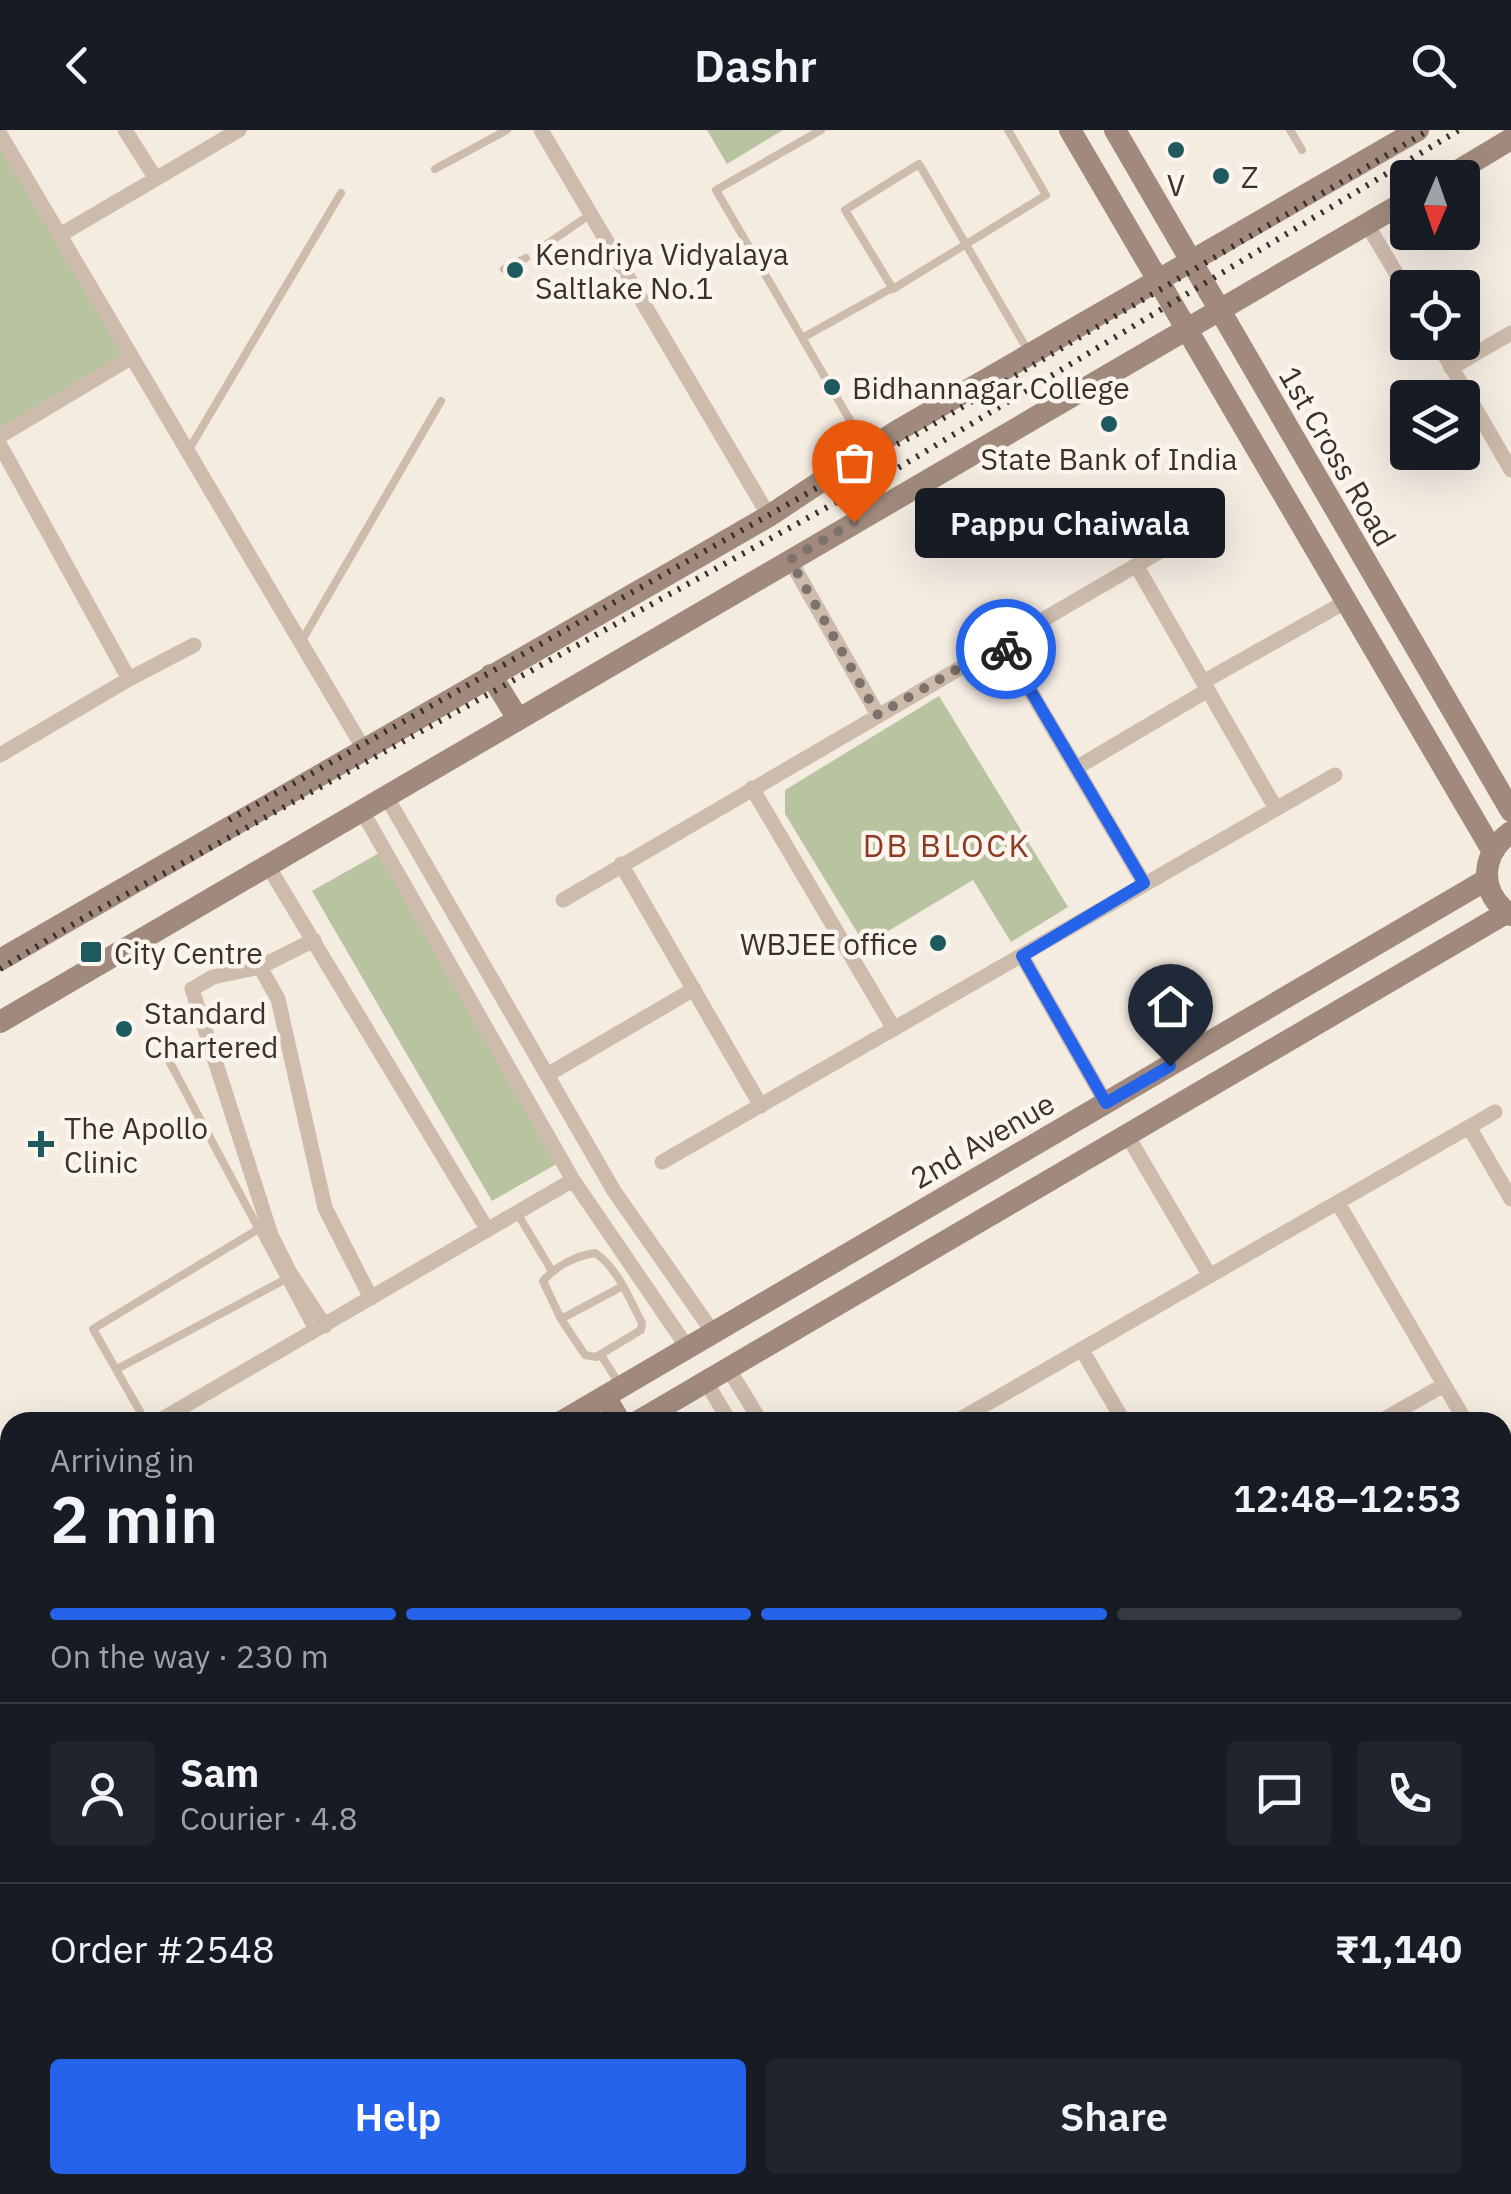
<!DOCTYPE html>
<meta charset="utf-8">
<style>
:root{--surface:#171b24;--page:#20242c;--text:#f1f3f6;--muted:#9ea1a6;--line:#363941;--accent:#2563eb}
body{margin:0;font-family:"IBM Plex Sans",sans-serif;background:var(--page);color:var(--text);height:100vh;display:flex;flex-direction:column;font-size:38px;white-space:nowrap}
*{box-sizing:border-box;margin:0}
p{font-size:32px;color:var(--muted)}
.icon{flex:none;width:55px;height:55px;fill:none;stroke:currentColor;stroke-width:2;stroke-linecap:round;stroke-linejoin:round}
.map{position:relative;flex:1;overflow:hidden}
.drawer{position:absolute;left:0px;top:1282px;width:1512px;height:782px;display:flex;flex-direction:column;background:var(--surface);border-radius:30px 30px 0 0;box-shadow:0 10px 40px #0002}
.drawer>*{flex:none}
.needle{width:65px;rotate:182deg}
.buttons{position:absolute;left:1390px;top:30px;display:grid;gap:20px}
.buttons a{display:grid;place-items:center;width:90px;height:90px;border-radius:10px;background:var(--surface);box-shadow:0 10px 40px #0002;font-size:50px}
.pin{position:absolute;display:grid;place-items:center;width:85px;height:85px;color:#fff;margin:-102px -42px;border-radius:50% 50% 50% 0;rotate:-45deg;box-shadow:0 0 10px #0007}
.pin .icon{rotate:45deg}
.courier{position:absolute;display:grid;place-items:center;width:100px;height:100px;margin:-50px;border:8px solid #2563eb;border-radius:50%;background:#fff;color:#222;box-shadow:0 2px 12px #0007}
.bubble{position:absolute;height:70px;border-radius:10px;background:var(--surface);box-shadow:0 10px 40px #0002;font-size:32px;font-weight:600;line-height:70px;text-align:center}
.headline em{font-style:normal;font-weight:600}
.headline div{display:flex;flex-direction:column-reverse}
.headline{display:flex;align-items:center;justify-content:space-between;height:170px;padding:0 50px}
h1{font-size:65px;font-weight:600;line-height:75px}
.bar{display:grid;grid-template-columns:repeat(4,1fr);gap:15px 10px;align-content:center;height:120px;padding:0 50px}
.bar i{height:12px;border-radius:8px;background:var(--line)}
.bar .selected{background:var(--accent)}
.bar p{grid-column:span 4}
.line{display:flex;align-items:center;gap:25px;padding:0 50px;border-top:2px solid var(--line)}
.line div{flex:1}
.round{display:grid;place-items:center;flex:none;width:105px;height:105px;border-radius:10px;background:var(--page)}
.action{display:flex;gap:20px;margin-top:auto;padding:20px 50px}
.action a{flex:1;height:115px;border-radius:10px;background:var(--accent);color:#fff;font-size:40px;font-weight:600;line-height:115px;text-align:center}
.action a+a{background:var(--page);color:var(--text)}
header{display:flex;justify-content:space-between;align-items:center;height:130px;padding:0 50px;background:var(--surface);font-size:45px;font-weight:600}
.map>svg:first-child{display:block}
</style>
<header><svg class="icon" aria-label="back" viewBox="0 0 24 24"><path d="M15 5l-7 7 7 7"/></svg>Dashr<svg class="icon" aria-label="search" viewBox="0 0 24 24"><circle cx="10" cy="10" r="6"/><path d="M15 15l6 6"/></svg></header>
<div class="map">
<svg width="1511" height="2064" viewBox="0 0 1511 2064">
<rect width="100%" height="100%" fill="#f4ebe1"/>
<!-- green -->
<path fill="#b8c4a0" d="M707 0H783L727 34Z
M0 16 124 226 0 298Z
M939 566 1068 777 1011 812 973 750 865 815 785 684V660Z
M381 722 560 1032 492 1071 312 761Z
M1503 1397 1511 1412V1590L1503 1595Z"/>
<g fill="none" stroke-linecap="round" stroke-linejoin="round">
<!-- lane -->
<path stroke="#cdbbac" stroke-width="8" d="M821 0 716 60 865 316
M1008 0 1046 65 893 159 845 80 919 34 1027 219
M1290 0 1302 20
M435 39 507 0
M544 116 591 84
M504 139 526 128
M804 207 892 158
M188 321 341 63
M301 512 441 271
M167 927 313 1201
M517 1083 552 1141
M595 1123C617 1137 630 1170 642 1193L641 1200 596 1227 585 1225 561 1189 543 1151C556 1136 575 1126 595 1123Z
M561 1189 623 1156
M601 1225 618 1252
M117 1239 284 1150
M146 1292 93 1199 257 1100
M1502 1923 1511 1918
M300 2055 305 2064
M652 2055 657 2064
M507 2064 522 2055
M908 2064 923 2055
M1261 2064 1277 2055"/>
<!-- street -->
<path stroke="#cdbbac" stroke-width="15" d="M125 0 156 49
M541 0 769 386
M0 4 365 621
M1367 94 1408 163
M60 105 239 0
M1437 212 1511 340
M1451 238 1511 203
M0 306 132 227
M0 315 129 549
M790 430 878 585
M1136 435 1275 677
M1002 513 1144 753
M1203 552 1347 471
M0 625 129 549 194 515
M1076 638 1208 560
M752 658 894 899
M386 666 614 1061 712 1201
M362 681 573 1050 687 1217
M621 734 761 976
M268 736 487 1099
M563 770 1200 398
M1022 826 1106 973
M260 837 314 810
M547 945 694 859
M1469 997 1511 1069
M1127 1005 1210 1146
M662 1032 1335 645
M1338 1073 1466 1292
M325 1196 290 1143 271 1105 192 859 213 847 260 837 278 869 325 1078 371 1168
M1082 1220 1124 1292
M728 1238 761 1292
M706 1252 730 1292
M157 1292 573 1050
M955 1292 1495 982
M1379 1292 1444 1255
M1502 1356 1511 1371
M0 1385 10 1379
M0 1584 10 1601
M1502 1620 1511 1615
M1502 1664 1511 1678
M1502 1815 1511 1810
M1502 2002 1511 1997
M1179 2055 1184 2064
M1214 2055 1219 2064
M1078 2064 1093 2055
M1398 2064 1413 2055"/>
<!-- secondary -->
<path stroke="#a18a7d" stroke-width="22" d="M1070 0 1492 720
M1115 0 1511 681
M1446 48 1511 9
M491 545 518 589
M1511 702C1480 724 1478 763 1511 785
M0 830 769 386 897 301 1418 0
M0 892 1408 70
M605 1266 620 1292
M561 1292 1486 750
M637 1292 1506 783
M0 1621 10 1615
M0 1666 10 1660
M0 1856 10 1873
M0 1926 10 1943
M76 2055 81 2064
M117 2055 122 2064"/>
<!-- rail -->
<path stroke="#3b302b" stroke-width="6" stroke-dasharray="2.5 8" stroke-linecap="butt" d="M229 690 868 329 915 305 1429 0
M0 839 85 787 898 338 1459 0"/>
</g>
<g fill="none" stroke-linecap="round" stroke-linejoin="round">
<!-- done -->
<path stroke="#7c716b" stroke-width="10" stroke-dasharray="0 18" d="M854 392 790 430 878 585 1002 513 1006 519"/>
<!-- route -->
<path stroke="#2563eb" stroke-width="12" d="M1006 519 1144 753 1022 826 1106 973 1170 936"/>
</g>
<!-- markers -->
<g fill="#1f5a5e" stroke="#fbf5ee" stroke-width="4">
<circle cx="1176" cy="20" r="10"/>
<circle cx="1221" cy="46" r="10"/>
<circle cx="515" cy="140" r="10"/>
<circle cx="832" cy="257" r="10"/>
<circle cx="1109" cy="294" r="10"/>
<circle cx="938" cy="813" r="10"/>
<rect x="79" y="810" width="24" height="24" rx="5"/>
<circle cx="124" cy="899" r="10"/>
<path d="M36 999h10v10h10v10h-10v10h-10v-10h-10v-10h10z"/>
</g>
<g text-anchor="middle" dominant-baseline="central" stroke-width="9" stroke-linejoin="round" paint-order="stroke">
<!-- poi labels -->
<g font-size="30" fill="#3b302b" stroke="#fbf5ee" text-anchor="start">
<text x="1241" y="46">Z</text>
<text x="1176" y="54" text-anchor="middle">V</text>
<text x="535" y="123">Kendriya Vidyalaya<tspan x="535" dy="34">Saltlake No.1</tspan></text>
<text x="852" y="257">Bidhannagar College</text>
<text x="1109" y="328" text-anchor="middle">State Bank of India</text>
<text x="918" y="813" text-anchor="end">WBJEE office</text>
<text x="114" y="822">City Centre</text>
<text x="144" y="882">Standard<tspan x="144" dy="34">Chartered</tspan></text>
<text x="64" y="997">The Apollo<tspan x="64" dy="34">Clinic</tspan></text>
</g>
<!-- street labels -->
<g font-size="30" fill="#3b302b" stroke="#fbf5ee">
<text transform="translate(1338 326) rotate(60)">1st Cross Road</text>
<text transform="translate(982 1010) rotate(-30)">2nd Avenue</text>
</g>
<!-- neighbourhood labels -->
<g font-size="32" letter-spacing="2.5" fill="#8c3b22" stroke="#fbf5ee">
<text x="947" y="715">DB BLOCK</text>
</g>
</g>
</svg>
<div class="buttons">
<a><svg class="needle" viewBox="-14 -14 28 28"><path d="M0-13l5 13h-10z" fill="#e53935"/><path d="M0 13l5-13h-10z" fill="#9ea1a6"/></svg></a>
<a><svg class="icon" aria-label="locate" viewBox="0 0 24 24"><circle cx="12" cy="12" r="6"/><path d="M12 2v4M12 18v4M2 12h4M18 12h4"/></svg></a>
<a><svg class="icon" aria-label="layers" viewBox="0 0 24 24"><path d="M12 4l9 5-9 5-9-5zM3 14l9 5 9-5"/></svg></a>
</div>
<div class="pin" style="left:854px;top:392px;background:#ea580c"><svg class="icon" aria-label="bag" viewBox="0 0 24 24"><path d="M5 8h14l-1 12H6zM9 8a3 3 0 0 1 6 0"/></svg></div>
<div class="pin" style="left:1170px;top:936px;background:#1f2937"><svg class="icon" aria-label="home" viewBox="0 0 24 24"><path d="M3 11l9-7 9 7M6 9v11h12V9"/></svg></div>
<div class="courier" style="left:1006px;top:519px"><svg class="icon" aria-label="bike" viewBox="0 0 24 24"><circle cx="6" cy="16" r="4"/><circle cx="18" cy="16" r="4"/><path d="M6 16l4-8h5l3 8M10 8l3 8H6M13 5h3"/></svg></div>
<div class="bubble" style="left:915px;top:358px;width:310px">Pappu Chaiwala</div>
<section class="drawer">
<div class="headline"><div><h1>2 min</h1><p>Arriving in</p></div><em>12:48–12:53</em></div>
<div class="bar"><i class="selected"></i><i class="selected"></i><i class="selected"></i><i></i><p>On the way · 230 m</p></div>
<div class="line" style="height:180px"><a class="round"><svg class="icon" aria-label="person" viewBox="0 0 24 24"><circle cx="12" cy="8" r="4"/><path d="M4 21q1-7 8-7t8 7"/></svg></a><div><b>Sam</b><p>Courier · 4.8</p></div><a class="round"><svg class="icon" aria-label="chat" viewBox="0 0 24 24"><path d="M4 5h16v11H9l-5 4z"/></svg></a><a class="round"><svg class="icon" aria-label="phone" viewBox="0 0 24 24"><path d="M5 4h4l2 5-3 2q2 4 5 5l2-3 5 2v4C11 20 4 13 5 4z"/></svg></a></div>
<div class="line" style="height:130px"><div>Order #2548</div><b>₹1,140</b></div>
<div class="action"><a>Help</a><a>Share</a></div>
</section>
</div>
